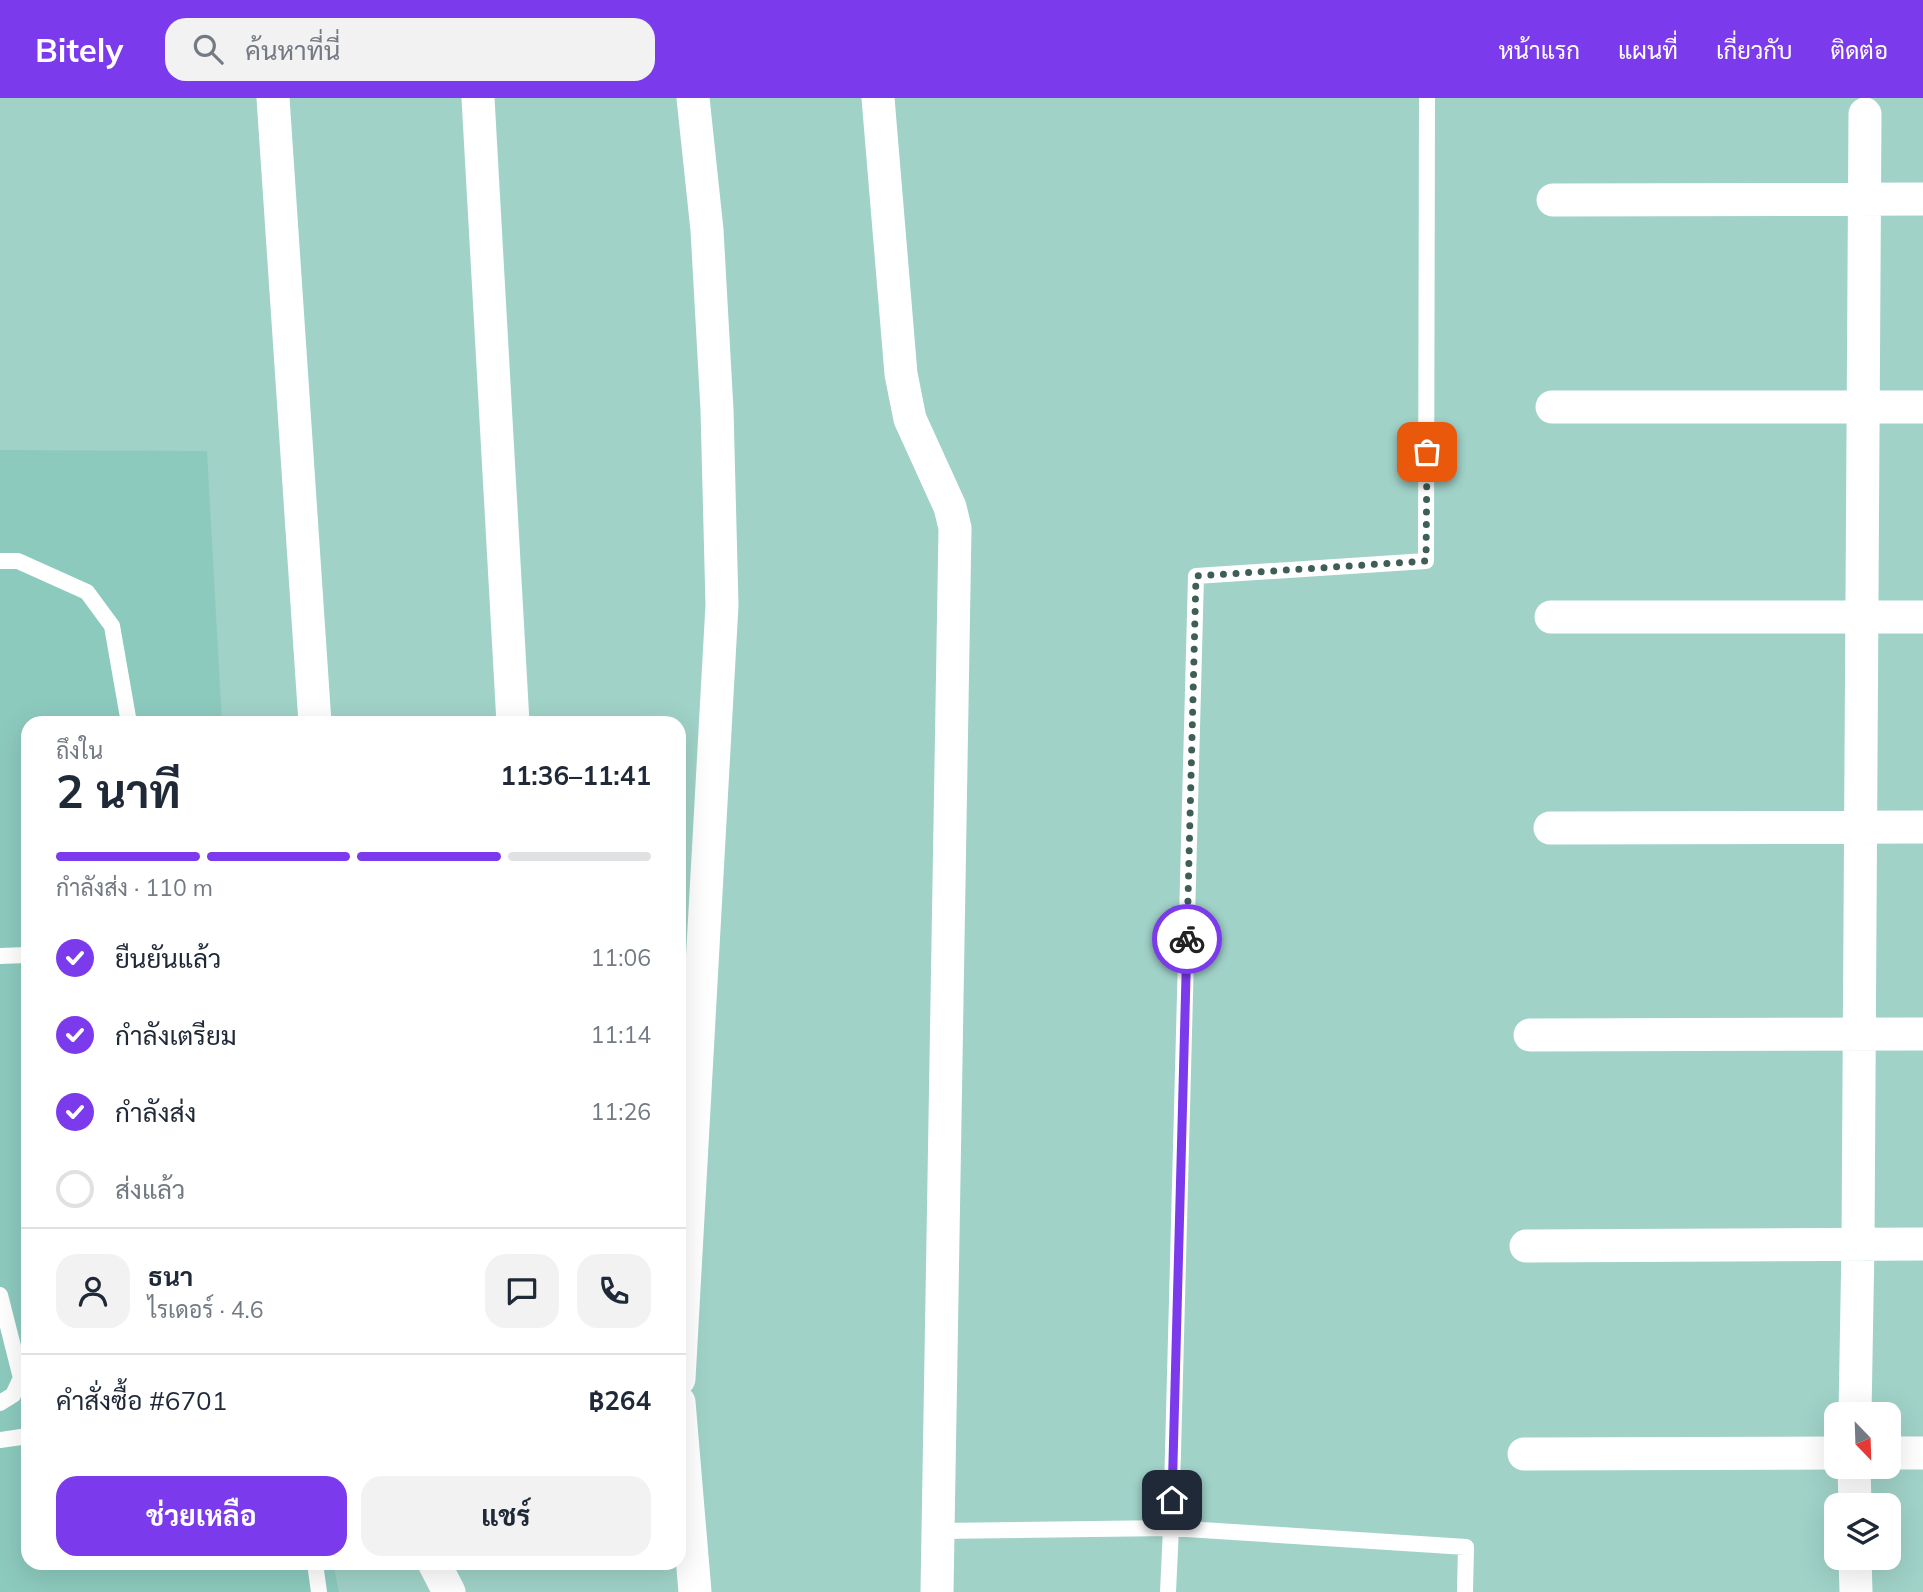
<!DOCTYPE html>
<html lang="th">
<meta charset="utf-8">
<style>
:root{--surface:#fff;--page:#f2f2f3;--text:#1f2937;--muted:#747a83;--line:#e0e1e3;--accent:#7c3aed}
body{margin:0;font-family:Mulish,Sarabun,sans-serif;background:var(--page);color:var(--text);height:100vh;display:flex;flex-direction:column;font-size:26px;white-space:nowrap}
*{box-sizing:border-box;margin:0}
p{font-size:23px;color:var(--muted)}
.icon{flex:none;width:38px;height:38px;fill:none;stroke:currentColor;stroke-width:2;stroke-linecap:round;stroke-linejoin:round}
.map{position:relative;flex:1;overflow:hidden}
.side{position:absolute;left:21px;top:618px;width:665px;height:854px;display:flex;flex-direction:column;background:var(--surface);border-radius:21px;box-shadow:0 7px 28px #0002}
.side>*{flex:none}
.needle{width:46px;rotate:157deg}
.fabs{position:absolute;left:1824px;top:1304px;display:grid;gap:14px}
.fabs a{display:grid;place-items:center;width:77px;height:77px;border-radius:14px;background:var(--surface);box-shadow:0 7px 28px #0002;font-size:35px}
.pin{position:absolute;display:grid;place-items:center;width:60px;height:60px;color:#fff;margin:-30px;border-radius:14px;box-shadow:0 4px 10px #0006}
.courier{position:absolute;display:grid;place-items:center;width:70px;height:70px;margin:-35px;border:5px solid #7c3aed;border-radius:50%;background:#fff;color:#222;box-shadow:0 2px 9px #0007}
.head em{font-style:normal;font-weight:700}
.head div{display:flex;flex-direction:column-reverse}
.head{display:flex;align-items:center;justify-content:space-between;height:119px;padding:0 35px}
h1{font-size:46px;font-weight:700;line-height:52px}
.bar{display:grid;grid-template-columns:repeat(4,1fr);gap:10px 7px;align-content:center;height:84px;padding:0 35px}
.bar i{height:9px;border-radius:5px;background:var(--line)}
.bar .on{background:var(--accent)}
.bar p{grid-column:span 4}
.line{display:flex;align-items:center;gap:18px;padding:0 35px;border-top:2px solid var(--line)}
.line div{flex:1}
.round{display:grid;place-items:center;flex:none;width:74px;height:74px;border-radius:21px;background:var(--page)}
ol{padding:0 35px;list-style:none}
li{display:flex;align-items:center;gap:21px;height:77px}
li p{margin-inline-start:auto}
li .icon{padding:7px;border-radius:50%;background:var(--accent);color:#fff;stroke-width:4}
li:last-child{color:var(--muted)}
li i{width:38px;height:38px;border:4px solid var(--line);border-radius:50%}
.action{display:flex;gap:14px;margin-top:auto;padding:14px 35px}
.action a{flex:1;height:80px;border-radius:21px;background:var(--accent);color:#fff;font-size:28px;font-weight:700;line-height:80px;text-align:center}
.action a+a{background:var(--page);color:var(--text)}
header{display:flex;align-items:center;gap:42px;box-sizing:border-box;height:98px;padding:0 35px;background:var(--accent);color:#fff}
header strong{font-size:33px}
nav{display:flex;gap:38px;margin-inline-start:auto;font-size:24px}
.search{width:490px;height:63px;background:var(--page);display:flex;align-items:center;gap:18px;box-sizing:border-box;padding:0 24px;border-radius:21px;color:var(--muted);font-size:26px}
.map>svg:first-child{display:block}
</style>
<header>
<strong>Bitely</strong>
<div class="search"><svg class="icon" aria-label="search" viewBox="0 0 24 24"><circle cx="10" cy="10" r="6"/><path d="M15 15l6 6"/></svg>ค้นหาที่นี่</div>
<nav><a>หน้าแรก</a><a>แผนที่</a><a>เกี่ยวกับ</a><a>ติดต่อ</a></nav>
</header>
<div class="map">
<svg width="1923" height="1494" viewBox="0 0 1923 1494">
<rect width="100%" height="100%" fill="#a0d2c8"/>
<!-- built -->
<path fill="#8dcabe" d="M0 352 207 353 222 625H28V1465H333L339 1494H0Z"/>
<g fill="none" stroke-linecap="round" stroke-linejoin="round">
<!-- service -->
<path stroke="#fff" stroke-width="16" d="M0 463H18L87 494 112 528 129 625
M0 858 28 857
M0 1197 21 1280 13 1297 0 1305
M0 1342 28 1338
M938 1433 1171 1430 1196 478 1426 463 1427 0
M315 1465 319 1494
M1168 1494 1171 1430 1466 1449 1465 1494"/>
<!-- minor -->
<path stroke="#fff" stroke-width="33" d="M273 0 315 625
M478 0 513 625
M878 0 901 276 910 321 950 409 955 430 937 1494
M1553 102 1923 101
M1552 309H1923
M1551 519H1923
M1550 730 1923 729
M1530 937 1923 936
M1526 1148 1923 1146
M679 1281 722 507 717 312 707 132 693 0
M679 1304 695 1494
M1855 1316 1858 1146 1865 16
M1888 1355H1923
M1524 1356 1836 1355
M1854 1368 1855 1407
M1855 1460 1856 1494
M434 1465 449 1494"/>
</g>
<g fill="none" stroke-linecap="round" stroke-linejoin="round">
<!-- done -->
<path stroke="#3f5e58" stroke-width="7" stroke-dasharray="0 12.6" d="M1187 841 1196 478 1426 463 1427 354"/>
<!-- route -->
<path stroke="#7c3aed" stroke-width="9" d="M1172 1402 1187 841"/>
</g>
</svg>
<div class="fabs">
<a><svg class="needle" viewBox="-14 -14 28 28"><path d="M0-13l5 13h-10z" fill="#e53935"/><path d="M0 13l5-13h-10z" fill="#747a83"/></svg></a>
<a><svg class="icon" aria-label="layers" viewBox="0 0 24 24"><path d="M12 4l9 5-9 5-9-5zM3 14l9 5 9-5"/></svg></a>
</div>
<div class="pin" style="left:1427px;top:354px;background:#ea580c"><svg class="icon" aria-label="bag" viewBox="0 0 24 24"><path d="M5 8h14l-1 12H6zM9 8a3 3 0 0 1 6 0"/></svg></div>
<div class="pin" style="left:1172px;top:1402px;background:#1f2937"><svg class="icon" aria-label="home" viewBox="0 0 24 24"><path d="M3 11l9-7 9 7M6 9v11h12V9"/></svg></div>
<div class="courier" style="left:1187px;top:841px"><svg class="icon" aria-label="bike" viewBox="0 0 24 24"><circle cx="6" cy="16" r="4"/><circle cx="18" cy="16" r="4"/><path d="M6 16l4-8h5l3 8M10 8l3 8H6M13 5h3"/></svg></div>
<section class="side">
<div class="head"><div><h1>2 นาที</h1><p>ถึงใน</p></div><em>11:36–11:41</em></div>
<div class="bar"><i class="on"></i><i class="on"></i><i class="on"></i><i></i><p>กำลังส่ง · 110 m</p></div>
<ol>
<li><svg class="icon" aria-label="check" viewBox="0 0 24 24"><path d="M5 12l5 5 9-10"/></svg>ยืนยันแล้ว<p>11:06</p></li>
<li><svg class="icon" aria-label="check" viewBox="0 0 24 24"><path d="M5 12l5 5 9-10"/></svg>กำลังเตรียม<p>11:14</p></li>
<li><svg class="icon" aria-label="check" viewBox="0 0 24 24"><path d="M5 12l5 5 9-10"/></svg>กำลังส่ง<p>11:26</p></li>
<li><i></i>ส่งแล้ว</li>
</ol>
<div class="line" style="height:126px"><a class="round"><svg class="icon" aria-label="person" viewBox="0 0 24 24"><circle cx="12" cy="8" r="4"/><path d="M4 21q1-7 8-7t8 7"/></svg></a><div><b>ธนา</b><p>ไรเดอร์ · 4.6</p></div><a class="round"><svg class="icon" aria-label="chat" viewBox="0 0 24 24"><path d="M4 5h16v11H9l-5 4z"/></svg></a><a class="round"><svg class="icon" aria-label="phone" viewBox="0 0 24 24"><path d="M5 4h4l2 5-3 2q2 4 5 5l2-3 5 2v4C11 20 4 13 5 4z"/></svg></a></div>
<div class="line" style="height:91px"><div>คำสั่งซื้อ #6701</div><b>฿264</b></div>
<div class="action"><a>ช่วยเหลือ</a><a>แชร์</a></div>
</section>
</div>
